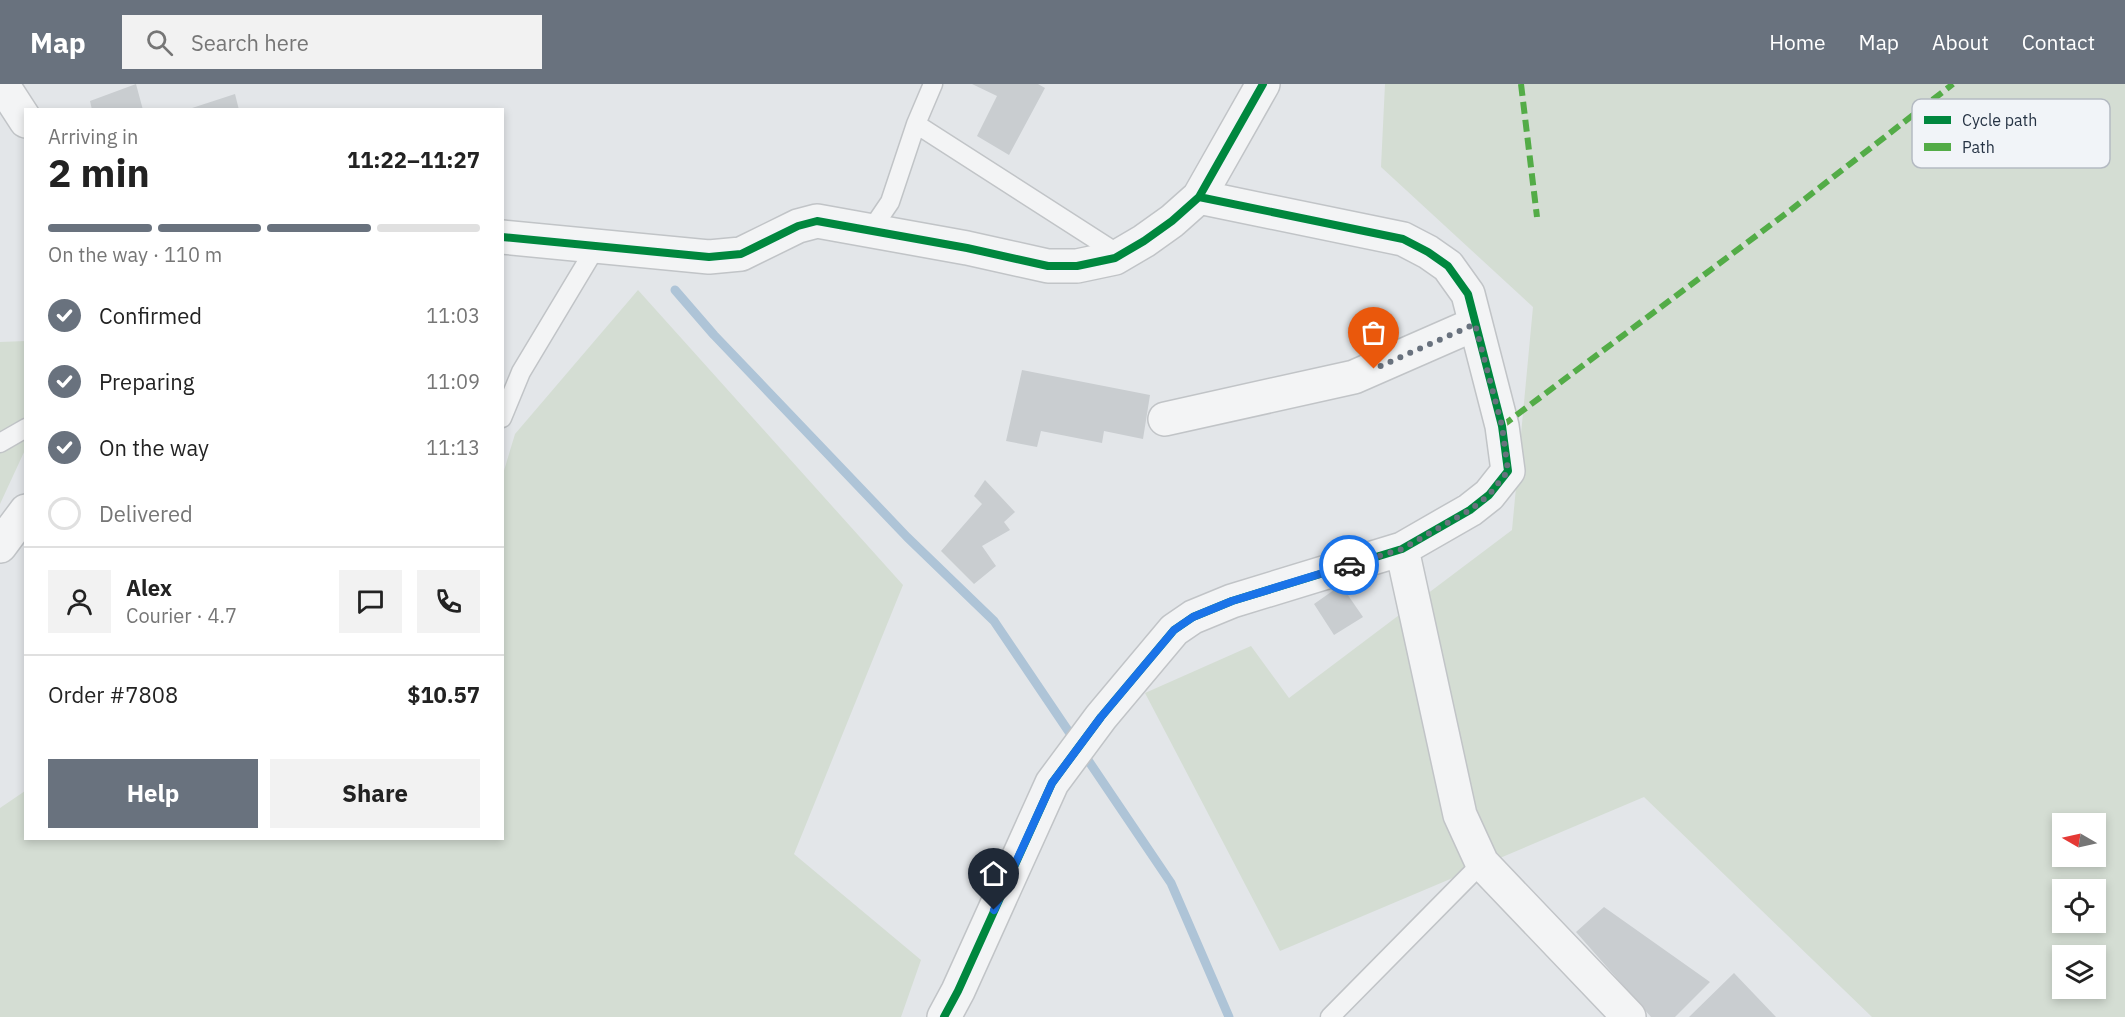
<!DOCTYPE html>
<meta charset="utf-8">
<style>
:root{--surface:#fff;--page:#f2f2f2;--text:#222;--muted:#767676;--line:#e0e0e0;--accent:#69727e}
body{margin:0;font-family:"IBM Plex Sans",sans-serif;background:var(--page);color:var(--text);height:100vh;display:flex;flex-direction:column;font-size:22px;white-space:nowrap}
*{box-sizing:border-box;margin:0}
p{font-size:20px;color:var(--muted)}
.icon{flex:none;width:33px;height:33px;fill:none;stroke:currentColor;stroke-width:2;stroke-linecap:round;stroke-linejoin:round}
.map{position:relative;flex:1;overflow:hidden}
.sheet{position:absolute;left:24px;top:24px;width:480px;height:732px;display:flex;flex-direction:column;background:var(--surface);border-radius:0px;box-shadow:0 3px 9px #0003}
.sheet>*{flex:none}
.needle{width:39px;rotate:279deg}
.tools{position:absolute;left:2052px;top:729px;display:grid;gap:12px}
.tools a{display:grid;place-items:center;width:54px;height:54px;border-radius:0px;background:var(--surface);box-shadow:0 3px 9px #0003;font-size:30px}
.pin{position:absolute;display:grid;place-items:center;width:51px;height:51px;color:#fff;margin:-62px -26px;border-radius:50% 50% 50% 0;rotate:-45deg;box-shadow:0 0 6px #0007}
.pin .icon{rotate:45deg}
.courier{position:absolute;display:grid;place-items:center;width:60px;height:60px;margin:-30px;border:4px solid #1a73e8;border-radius:50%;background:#fff;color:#222;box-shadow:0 2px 8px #0007}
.headline em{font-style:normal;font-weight:700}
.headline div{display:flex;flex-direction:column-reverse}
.headline{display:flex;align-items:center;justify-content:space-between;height:102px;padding:0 24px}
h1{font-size:39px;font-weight:700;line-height:45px}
.bar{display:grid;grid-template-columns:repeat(4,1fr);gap:9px 6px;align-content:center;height:72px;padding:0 24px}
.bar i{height:8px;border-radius:4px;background:var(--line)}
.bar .active{background:var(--accent)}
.bar p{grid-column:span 4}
.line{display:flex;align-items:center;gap:15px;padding:0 24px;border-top:2px solid var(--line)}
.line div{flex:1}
.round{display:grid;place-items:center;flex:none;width:63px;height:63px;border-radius:0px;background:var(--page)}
ol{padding:0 24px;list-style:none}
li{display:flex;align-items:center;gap:18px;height:66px}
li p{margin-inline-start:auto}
li .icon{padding:6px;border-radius:50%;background:var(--accent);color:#fff;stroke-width:4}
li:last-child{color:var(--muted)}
li i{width:33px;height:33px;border:3px solid var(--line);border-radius:50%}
.button{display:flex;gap:12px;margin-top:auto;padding:12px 24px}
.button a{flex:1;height:69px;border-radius:0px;background:var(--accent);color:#fff;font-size:24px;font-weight:700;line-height:69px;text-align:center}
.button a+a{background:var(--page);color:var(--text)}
header{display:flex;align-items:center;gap:36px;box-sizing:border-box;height:84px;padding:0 30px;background:var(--accent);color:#fff}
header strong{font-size:28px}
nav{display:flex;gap:33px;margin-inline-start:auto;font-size:21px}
.search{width:420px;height:54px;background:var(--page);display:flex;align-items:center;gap:15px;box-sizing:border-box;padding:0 21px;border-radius:0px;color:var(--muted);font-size:22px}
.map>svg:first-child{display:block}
</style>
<header>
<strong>Map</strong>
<div class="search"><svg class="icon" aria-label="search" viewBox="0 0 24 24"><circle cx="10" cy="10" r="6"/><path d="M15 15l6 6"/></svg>Search here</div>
<nav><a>Home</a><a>Map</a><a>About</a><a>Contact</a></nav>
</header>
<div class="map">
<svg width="2125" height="933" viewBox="0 0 2125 933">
<rect width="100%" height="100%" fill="#e3e6e9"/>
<!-- green -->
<path fill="#d4ddd3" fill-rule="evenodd" d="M1385 0H2125V933H1872L1644 713 1280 867 1145 609 1251 562 1289 614 1512 446 1533 223 1381 83ZM2062 740H2096V772H2062ZM2062 806H2096V838H2062ZM2062 872H2096V904H2062Z
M638 206 903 501 794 770 921 876 901 933H0V724L25 707 26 754H502L503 390 515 350Z
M26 257 25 366 0 420V258Z"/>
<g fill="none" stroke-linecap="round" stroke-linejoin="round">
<!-- stream -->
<path stroke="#aec4d7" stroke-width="9" d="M675 206 714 251 907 453 994 537 1171 799 1229 933"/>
</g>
<!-- building -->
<path fill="#c9cdd0" d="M136 0 143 26H92L90 17Z
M972 0H1038L1045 4 1009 71 977 52 997 12Z
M235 10 239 26H189V25Z
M1022 286 1150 311 1143 355 1104 347 1102 359 1041 347 1037 363 1006 357Z
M985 396 1015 428 1004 438 1010 446 982 462 996 482 974 500 941 467 982 420 974 412Z
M1341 501 1363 533 1334 551 1314 520Z
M1604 823 1710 898 1675 933H1651L1576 848Z
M1734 889 1776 933H1689Z"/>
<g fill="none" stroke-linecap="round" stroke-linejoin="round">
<defs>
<path id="service" d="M916 40 1120 171
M871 146 890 118 916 40 933 0
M502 334 521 288 596 163
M0 359 26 344
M1330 933 1482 779"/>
<path id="minor" d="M502 153 709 173 741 170 798 142 817 137 967 164 1048 182H1077L1115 174 1144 157 1172 137 1199 113 1263 0
M1165 335 1354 293 1475 240
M1402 465 1460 731 1482 779 1629 933
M944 933 958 907 1052 699 1101 633 1174 546 1193 533 1232 517 1402 465 1470 426 1489 411 1508 387 1502 342 1468 210 1448 182 1428 168 1403 155 1199 113"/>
<path id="tertiary" d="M2 0 26 37
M0 462 26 427"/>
</defs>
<!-- service casing -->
<use href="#service" stroke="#c1c4c7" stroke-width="21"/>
<!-- minor casing -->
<use href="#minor" stroke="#c1c4c7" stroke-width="36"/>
<!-- tertiary casing -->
<use href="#tertiary" stroke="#c1c4c7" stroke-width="36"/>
<!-- service -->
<use href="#service" stroke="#f3f4f5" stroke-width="18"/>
<!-- minor -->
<use href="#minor" stroke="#f3f4f5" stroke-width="33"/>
<!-- tertiary -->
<use href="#tertiary" stroke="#f3f4f5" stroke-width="33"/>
<!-- quiet -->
<path stroke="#53ac47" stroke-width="6" stroke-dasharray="12 6" stroke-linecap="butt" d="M1521 0 1537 133
M1502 342 1792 125 1953 0"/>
<defs>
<path id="cycleway" d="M502 153 709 173 741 170 798 142 817 137 967 164 1048 182H1077L1115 174 1144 157 1172 137 1199 113 1263 0
M944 933 958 907 1052 699 1101 633 1174 546 1193 533 1232 517 1402 465 1470 426 1489 411 1508 387 1502 342 1468 210 1448 182 1428 168 1403 155 1199 113"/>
</defs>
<!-- cycleway casing -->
<use href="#cycleway" stroke="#f1f4f8" stroke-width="11"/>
<!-- cycleway -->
<use href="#cycleway" stroke="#00873e" stroke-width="8"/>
</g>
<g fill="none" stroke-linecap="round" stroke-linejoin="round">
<!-- done -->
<path stroke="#69727e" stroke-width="6" stroke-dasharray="0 10.8" d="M1349 481 1402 465 1470 426 1489 411 1508 387 1502 342 1475 240 1374 285"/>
<!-- route -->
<path stroke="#1a73e8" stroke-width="8" d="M994 826 1052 699 1101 633 1174 546 1193 533 1232 517 1349 481"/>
</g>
<!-- legend -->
<rect x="1912" y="15" width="198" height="69" rx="9" fill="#f1f4f8" stroke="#b4bac2" stroke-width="1.5"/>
<rect x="1924" y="32" width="27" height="8" fill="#00873e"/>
<rect x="1924" y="59" width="27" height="8" fill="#53ac47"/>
<g font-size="16" fill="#273445">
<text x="1962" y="42">Cycle path</text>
<text x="1962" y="69">Path</text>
</g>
</svg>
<div class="tools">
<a><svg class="needle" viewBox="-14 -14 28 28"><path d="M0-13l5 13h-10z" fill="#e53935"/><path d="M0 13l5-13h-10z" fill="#767676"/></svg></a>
<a><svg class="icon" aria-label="locate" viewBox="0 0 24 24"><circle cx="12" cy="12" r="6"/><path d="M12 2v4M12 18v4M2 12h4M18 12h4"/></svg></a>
<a><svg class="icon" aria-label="layers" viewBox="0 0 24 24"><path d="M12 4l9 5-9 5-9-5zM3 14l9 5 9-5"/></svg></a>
</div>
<div class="pin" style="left:1374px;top:285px;background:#ea580c"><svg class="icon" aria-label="bag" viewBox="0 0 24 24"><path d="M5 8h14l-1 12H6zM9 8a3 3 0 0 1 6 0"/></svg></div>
<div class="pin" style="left:994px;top:826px;background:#1f2937"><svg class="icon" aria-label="home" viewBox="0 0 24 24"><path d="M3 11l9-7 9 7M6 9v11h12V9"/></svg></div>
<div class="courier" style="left:1349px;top:481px"><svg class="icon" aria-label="car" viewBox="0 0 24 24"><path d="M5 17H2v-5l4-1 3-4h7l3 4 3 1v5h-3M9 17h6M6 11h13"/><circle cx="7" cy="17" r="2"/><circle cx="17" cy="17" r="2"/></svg></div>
<section class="sheet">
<div class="headline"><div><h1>2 min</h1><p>Arriving in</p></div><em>11:22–11:27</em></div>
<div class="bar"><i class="active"></i><i class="active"></i><i class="active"></i><i></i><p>On the way · 110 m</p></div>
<ol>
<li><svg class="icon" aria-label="check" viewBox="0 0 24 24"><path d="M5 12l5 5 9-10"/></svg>Confirmed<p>11:03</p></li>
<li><svg class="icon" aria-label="check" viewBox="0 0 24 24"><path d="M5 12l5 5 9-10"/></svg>Preparing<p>11:09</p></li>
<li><svg class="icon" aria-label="check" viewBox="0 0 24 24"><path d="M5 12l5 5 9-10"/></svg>On the way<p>11:13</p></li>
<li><i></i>Delivered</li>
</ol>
<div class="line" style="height:108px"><a class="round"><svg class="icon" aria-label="person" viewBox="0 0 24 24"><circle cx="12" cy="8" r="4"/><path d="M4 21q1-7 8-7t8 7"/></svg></a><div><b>Alex</b><p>Courier · 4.7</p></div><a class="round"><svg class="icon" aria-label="chat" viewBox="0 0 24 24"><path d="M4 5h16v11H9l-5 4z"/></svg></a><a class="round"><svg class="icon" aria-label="phone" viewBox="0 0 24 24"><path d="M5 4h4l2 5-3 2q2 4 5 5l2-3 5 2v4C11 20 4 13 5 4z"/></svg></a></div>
<div class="line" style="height:78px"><div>Order #7808</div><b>$10.57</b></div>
<div class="button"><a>Help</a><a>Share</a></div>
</section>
</div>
